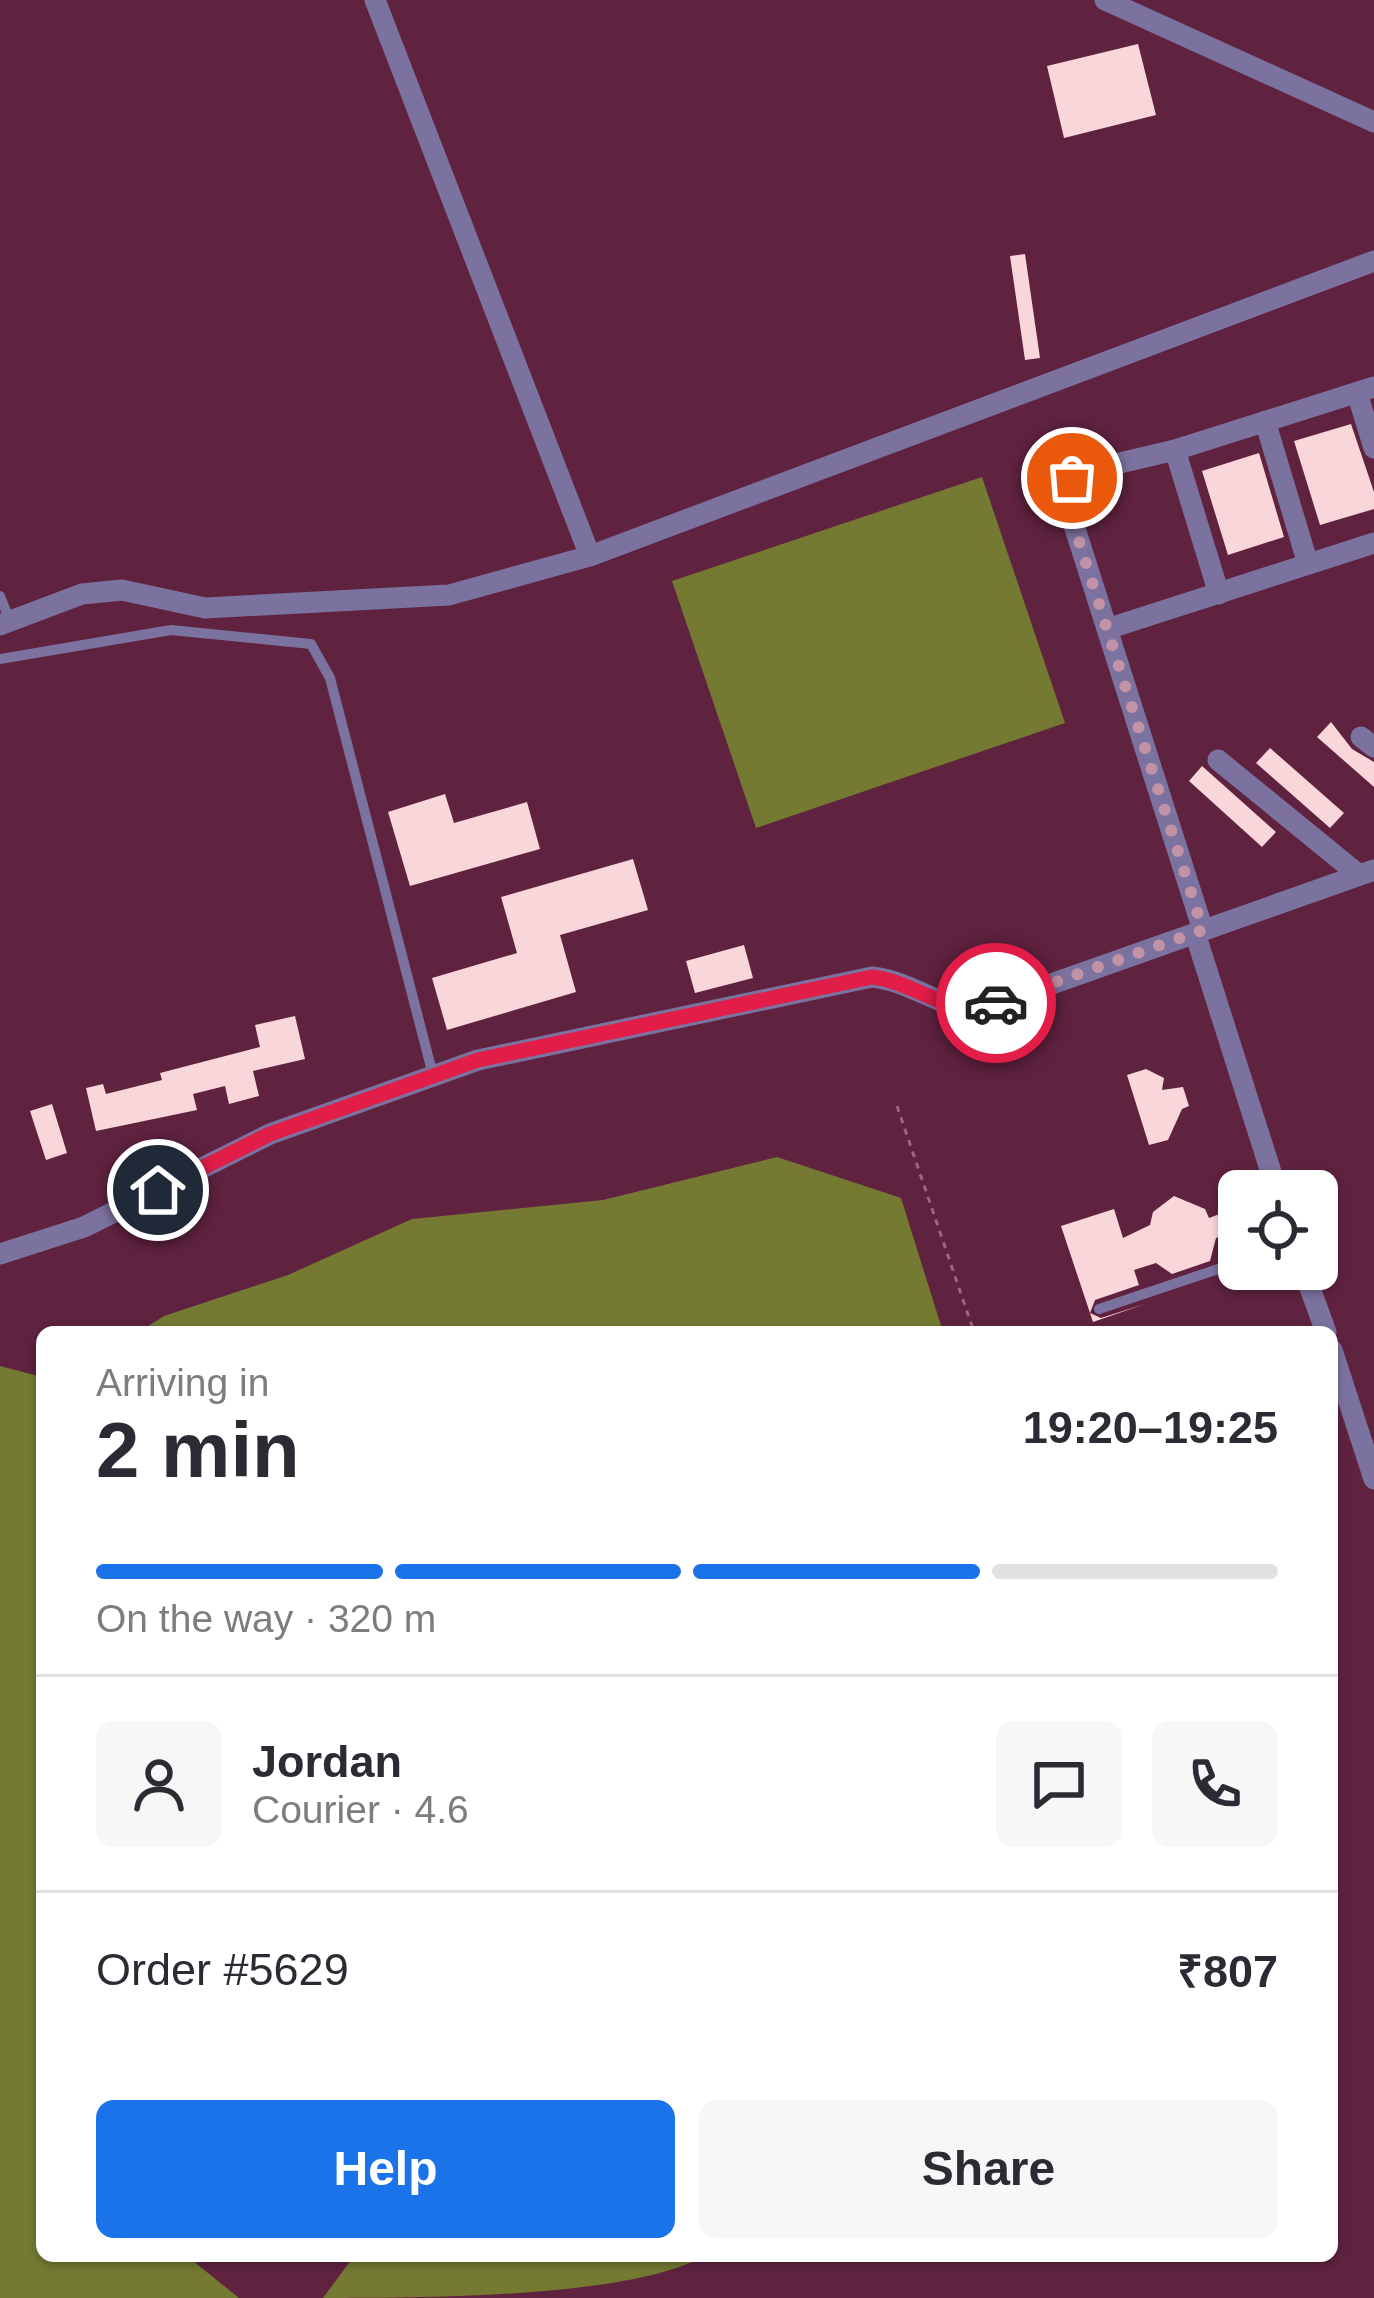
<!DOCTYPE html>
<meta charset="utf-8">
<style>
:root{--surface:#fff;--page:#f7f7f7;--text:#2b2b33;--muted:#7c7c81;--line:#e1e1e2;--accent:#1a73e8}
body{margin:0;font-family:Arial,sans-serif;background:var(--page);color:var(--text);height:100vh;display:flex;flex-direction:column;font-size:45px;white-space:nowrap}
*{box-sizing:border-box;margin:0}
p{font-size:39px;color:var(--muted)}
.icon{flex:none;width:66px;height:66px;fill:none;stroke:currentColor;stroke-width:2;stroke-linecap:round;stroke-linejoin:round}
.map{position:relative;flex:1;overflow:hidden}
.sheet{position:absolute;left:36px;top:1326px;width:1302px;height:936px;display:flex;flex-direction:column;background:var(--surface);border-radius:18px;box-shadow:0 3px 9px #0004}
.sheet>*{flex:none}
.tools{position:absolute;left:1218px;top:1170px;display:grid;gap:24px}
.tools a{display:grid;place-items:center;width:120px;height:120px;border-radius:18px;background:var(--surface);box-shadow:0 3px 9px #0004;font-size:60px}
.pin{position:absolute;display:grid;place-items:center;width:102px;height:102px;color:#fff;margin:-51px;border:6px solid #fff;border-radius:50%;box-shadow:0 3px 12px #0007}
.courier{position:absolute;display:grid;place-items:center;width:120px;height:120px;margin:-60px;border:9px solid #e11d48;border-radius:50%;background:#fff;color:#222;box-shadow:0 3px 15px #0007}
.overview em{font-style:normal;font-weight:700}
.overview div{display:flex;flex-direction:column-reverse}
.overview{display:flex;align-items:center;justify-content:space-between;height:204px;padding:0 60px}
h1{font-size:78px;font-weight:700;line-height:90px}
.bar{display:grid;grid-template-columns:repeat(4,1fr);gap:18px 12px;align-content:center;height:144px;padding:0 60px}
.bar i{height:15px;border-radius:9px;background:var(--line)}
.bar .on{background:var(--accent)}
.bar p{grid-column:span 4}
.line{display:flex;align-items:center;gap:30px;padding:0 60px;border-top:3px solid var(--line)}
.line div{flex:1}
.round{display:grid;place-items:center;flex:none;width:126px;height:126px;border-radius:18px;background:var(--page)}
.button{display:flex;gap:24px;margin-top:auto;padding:24px 60px}
.button a{flex:1;height:138px;border-radius:18px;background:var(--accent);color:#fff;font-size:48px;font-weight:700;line-height:138px;text-align:center}
.button a+a{background:var(--page);color:var(--text)}
.map>svg:first-child{display:block}
</style>
<div class="map">
<svg width="1374" height="2298" viewBox="0 0 1374 2298">
<rect width="100%" height="100%" fill="#5f223f"/>
<!-- water -->
<path fill="#747a32" d="M982 477 1065 723 756 828 672 581Z
M777 1157 901 1198 943 1332H139L164 1316 288 1275 412 1219 603 1200Z
M0 1366 42 1377V2256H187L239 2298H0Z
M354 2256H705C628 2298 423 2298 323 2298Z"/>
<!-- building -->
<path fill="#f9d6d9" d="M1138 44 1156 115 1064 138 1047 66Z
M1025 254 1040 358 1025 360 1010 256Z
M1351 424 1374 492V509L1320 525 1294 441Z
M1259 453 1284 537 1228 555 1202 471Z
M1331 722 1352 749 1374 762V787L1317 737Z
M1270 748 1344 813 1330 828 1256 763Z
M1202 766 1276 832 1262 847 1189 781Z
M445 794 454 823 527 802 540 849 410 886 388 812Z
M633 859 648 910 560 935 576 992 447 1030 432 978 517 953 501 897Z
M744 945 753 978 695 993 686 961Z
M295 1016 305 1059 253 1071 259 1096 229 1104 225 1086 193 1094 197 1110 96 1131 86 1088 103 1084 106 1094 162 1080 160 1073 260 1047 255 1025Z
M1146 1069 1164 1078 1162 1090 1183 1087 1189 1106 1182 1109 1168 1140 1149 1145 1127 1075Z
M52 1104 67 1153 46 1160 30 1111Z
M1174 1196 1205 1209 1209 1218 1225 1212 1233 1233 1216 1238 1210 1261 1172 1274 1156 1263 1134 1270 1139 1285 1095 1300 1090 1313 1101 1318 1145 1304 1093 1322 1061 1226 1114 1209 1123 1238 1150 1225 1153 1212Z"/>
<g fill="none" stroke-linecap="round" stroke-linejoin="round">
<!-- path -->
<path stroke="#9b667e" stroke-width="3" stroke-dasharray="6 6" stroke-linecap="butt" d="M897 1106 974 1332"/>
<!-- service -->
<path stroke="#7c72a0" stroke-width="10" d="M0 596 10 621
M0 659 171 630 311 644 330 678 433 1075
M1099 1309 1239 1262"/>
<!-- minor -->
<path stroke="#7c72a0" stroke-width="21" d="M375 0 590 556
M1105 0 1374 122
M1357 393 1374 448
M1265 421 1308 564
M1175 450 1219 594
M0 625 82 594 122 590 205 608 449 595 590 556 1374 261
M1107 629 1374 543
M1361 737 1374 747
M1218 760 1359 875
M1203 930 1064 494 1072 477 1086 471 1175 450 1374 387
M1195 933 1277 1191
M0 1254 84 1227 270 1134 478 1060 872 977C910 981 938 1006 975 1011L1374 870
M1303 1269 1326 1332
M1332 1350 1374 1479"/>
</g>
<g fill="none" stroke-linecap="round" stroke-linejoin="round">
<!-- done -->
<path stroke="#c293a6" stroke-width="12" stroke-dasharray="0 21.6" d="M996 1003 1203 930 1064 494 1072 478"/>
<!-- route -->
<path stroke="#e11d48" stroke-width="15" d="M158 1190 270 1134 478 1060 872 977C918 982 950 1021 996 1003"/>
</g>
</svg>
<div class="tools">
<a><svg class="icon" aria-label="locate" viewBox="0 0 24 24"><circle cx="12" cy="12" r="6"/><path d="M12 2v4M12 18v4M2 12h4M18 12h4"/></svg></a>
</div>
<div class="pin" style="left:1072px;top:478px;background:#ea580c"><svg class="icon" aria-label="bag" viewBox="0 0 24 24"><path d="M5 8h14l-1 12H6zM9 8a3 3 0 0 1 6 0"/></svg></div>
<div class="pin" style="left:158px;top:1190px;background:#1f2937"><svg class="icon" aria-label="home" viewBox="0 0 24 24"><path d="M3 11l9-7 9 7M6 9v11h12V9"/></svg></div>
<div class="courier" style="left:996px;top:1003px"><svg class="icon" aria-label="car" viewBox="0 0 24 24"><path d="M5 17H2v-5l4-1 3-4h7l3 4 3 1v5h-3M9 17h6M6 11h13"/><circle cx="7" cy="17" r="2"/><circle cx="17" cy="17" r="2"/></svg></div>
<section class="sheet">
<div class="overview"><div><h1>2 min</h1><p>Arriving in</p></div><em>19:20–19:25</em></div>
<div class="bar"><i class="on"></i><i class="on"></i><i class="on"></i><i></i><p>On the way · 320 m</p></div>
<div class="line" style="height:216px"><a class="round"><svg class="icon" aria-label="person" viewBox="0 0 24 24"><circle cx="12" cy="8" r="4"/><path d="M4 21q1-7 8-7t8 7"/></svg></a><div><b>Jordan</b><p>Courier · 4.6</p></div><a class="round"><svg class="icon" aria-label="chat" viewBox="0 0 24 24"><path d="M4 5h16v11H9l-5 4z"/></svg></a><a class="round"><svg class="icon" aria-label="phone" viewBox="0 0 24 24"><path d="M5 4h4l2 5-3 2q2 4 5 5l2-3 5 2v4C11 20 4 13 5 4z"/></svg></a></div>
<div class="line" style="height:156px"><div>Order #5629</div><b>₹807</b></div>
<div class="button"><a>Help</a><a>Share</a></div>
</section>
</div>
